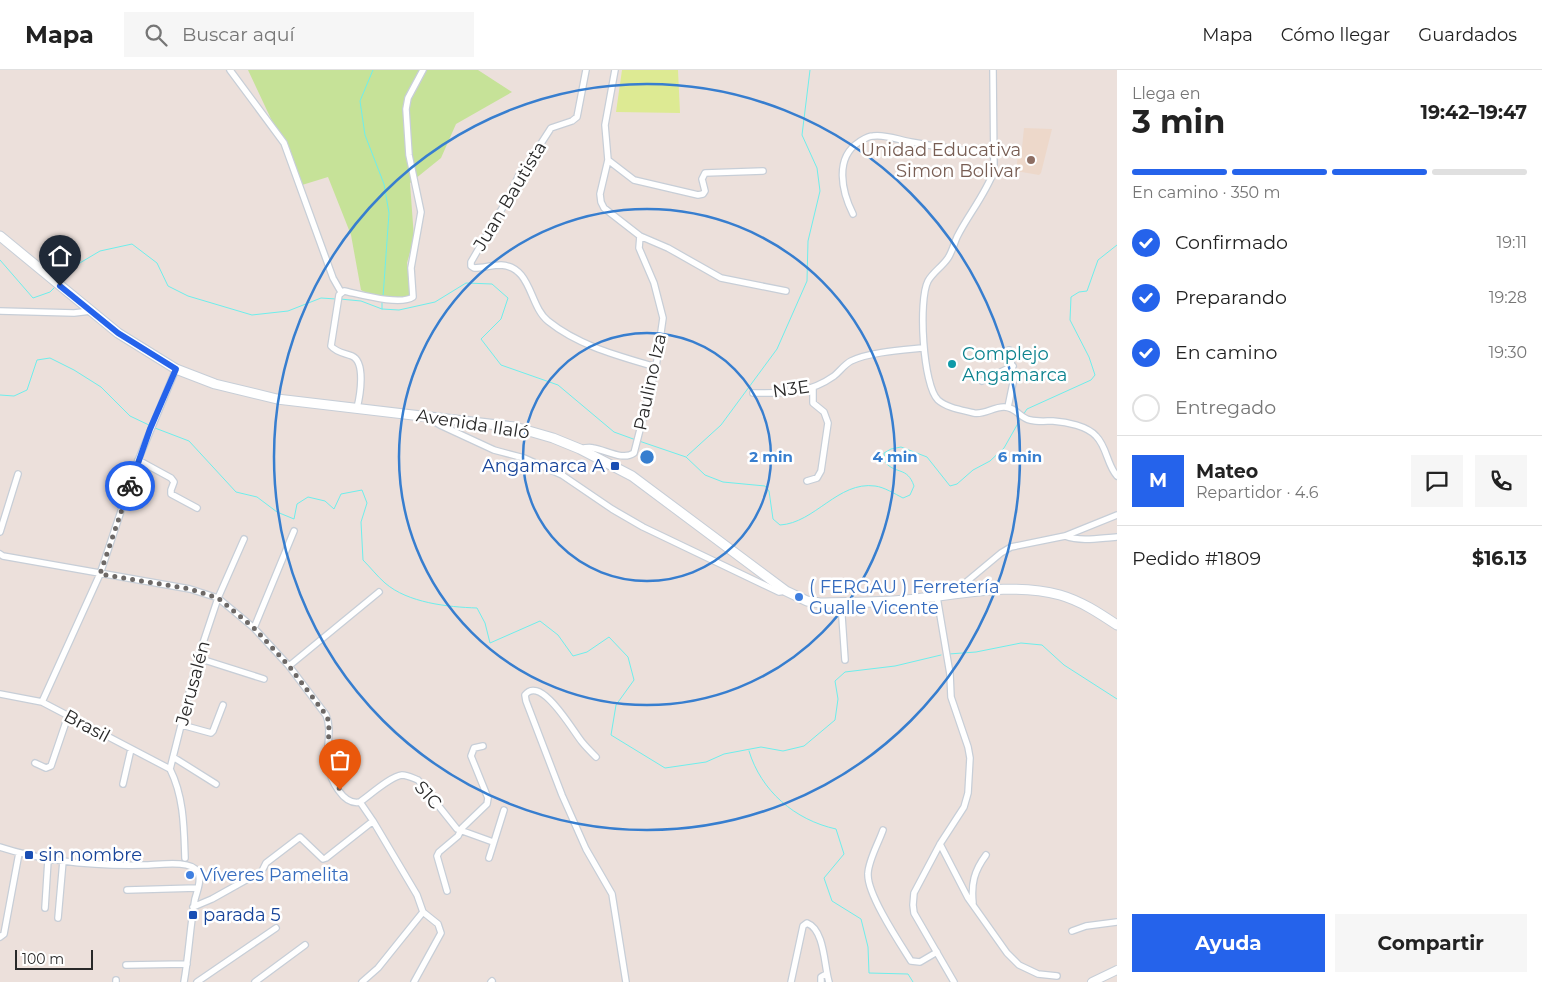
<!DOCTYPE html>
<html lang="es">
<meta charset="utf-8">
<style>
:root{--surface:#fff;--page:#f6f6f6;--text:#222;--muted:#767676;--line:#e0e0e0;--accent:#2563eb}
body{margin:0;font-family:Montserrat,sans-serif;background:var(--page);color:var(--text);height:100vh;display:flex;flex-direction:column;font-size:19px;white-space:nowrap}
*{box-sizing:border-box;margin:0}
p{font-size:16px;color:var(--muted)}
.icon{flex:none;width:28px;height:28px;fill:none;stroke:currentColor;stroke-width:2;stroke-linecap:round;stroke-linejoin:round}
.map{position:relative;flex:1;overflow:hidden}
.side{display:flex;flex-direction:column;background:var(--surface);width:425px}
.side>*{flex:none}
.scale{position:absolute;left:15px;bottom:12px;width:78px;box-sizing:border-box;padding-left:5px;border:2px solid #292929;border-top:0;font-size:14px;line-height:18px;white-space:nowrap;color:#292929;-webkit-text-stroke:4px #fff;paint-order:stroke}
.pin{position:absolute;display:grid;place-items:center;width:42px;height:42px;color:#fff;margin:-51px -21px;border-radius:50% 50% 50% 0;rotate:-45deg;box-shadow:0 0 5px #0007}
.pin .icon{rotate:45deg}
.courier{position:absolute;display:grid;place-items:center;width:50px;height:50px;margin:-25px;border:4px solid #2563eb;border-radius:50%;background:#fff;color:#222;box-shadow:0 1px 6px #0007}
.headline em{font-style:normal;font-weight:700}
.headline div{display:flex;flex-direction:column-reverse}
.headline{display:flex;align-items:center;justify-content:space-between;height:85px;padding:0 15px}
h1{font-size:32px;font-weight:700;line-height:38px}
.bar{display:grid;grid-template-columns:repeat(4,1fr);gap:8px 5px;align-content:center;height:60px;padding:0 15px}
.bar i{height:6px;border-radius:4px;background:var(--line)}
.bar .active{background:var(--accent)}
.bar p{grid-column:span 4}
.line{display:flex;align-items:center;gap:12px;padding:0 15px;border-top:1px solid var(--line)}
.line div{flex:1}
.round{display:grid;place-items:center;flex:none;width:52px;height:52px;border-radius:0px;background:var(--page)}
ol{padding:0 15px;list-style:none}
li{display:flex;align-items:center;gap:15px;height:55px}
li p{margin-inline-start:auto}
li .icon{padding:5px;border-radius:50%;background:var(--accent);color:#fff;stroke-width:4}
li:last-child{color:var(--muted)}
li i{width:28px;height:28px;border:2px solid var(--line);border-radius:50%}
.cta{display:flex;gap:10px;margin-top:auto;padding:10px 15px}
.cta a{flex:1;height:58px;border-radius:0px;background:var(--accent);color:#fff;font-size:20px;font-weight:700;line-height:58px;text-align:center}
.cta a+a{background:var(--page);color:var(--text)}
header{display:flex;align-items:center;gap:30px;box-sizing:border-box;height:70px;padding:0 25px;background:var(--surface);border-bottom:1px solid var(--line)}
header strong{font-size:24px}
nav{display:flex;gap:28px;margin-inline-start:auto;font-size:18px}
.search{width:350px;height:45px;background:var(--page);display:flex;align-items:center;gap:12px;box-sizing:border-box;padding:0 18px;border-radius:0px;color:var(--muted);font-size:19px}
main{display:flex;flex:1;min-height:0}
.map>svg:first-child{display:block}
</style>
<header>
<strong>Mapa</strong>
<div class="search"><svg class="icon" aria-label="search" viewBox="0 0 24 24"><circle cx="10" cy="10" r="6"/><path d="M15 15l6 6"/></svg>Buscar aquí</div>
<nav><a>Mapa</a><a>Cómo llegar</a><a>Guardados</a></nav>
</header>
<main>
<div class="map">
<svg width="1117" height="912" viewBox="0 0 1117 912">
<rect width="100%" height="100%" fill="#ece0db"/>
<!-- education -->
<path fill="#edd8ca" d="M1024 58 1052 59 1041 103 1039 105 1016 101 1019 78H1022Z"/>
<!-- green -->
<path fill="#c6e298" d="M248 0H478L512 22 456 54 441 88 410 113 414 168 407 193 411 225C389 232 381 231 361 220L351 165 328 107 302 115Z"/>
<!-- pitch -->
<path fill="#ddea93" d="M622 0H678L680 43 616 42Z"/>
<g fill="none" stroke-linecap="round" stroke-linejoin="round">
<!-- stream -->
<path stroke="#6eeeec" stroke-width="1" d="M373 0 360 31 365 65 384 114 389 143 383 227
M0 190 33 228 50 222 56 216
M60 211 73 197 100 181 132 174 157 193 168 216 188 226 252 245 288 241 321 228 336 229
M340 229 361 231 382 239 399 240 435 232 466 213 492 214 508 228 501 249 481 269 501 295 558 315 614 362 636 370
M382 239V231
M0 325 14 326 27 320 37 290 50 288 74 300 101 317 130 346 151 356
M1023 345 1027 339 1091 310 1095 305 1089 287 1070 250 1071 227 1079 222 1087 221 1098 190 1117 175
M155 358 189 371 236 422 257 427 277 442 294 449 297 434 308 427 325 431 334 439 341 424 362 420 367 433 361 452 363 490C371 498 377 506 385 513 408 533 448 537 477 538L485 553 490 573 540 551 558 565 573 586 587 582 609 567 628 587 634 610 616 635 611 665 665 698 706 692 724 684 761 677 783 681 804 676 835 650 838 629 835 611 845 602 895 596 941 585
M639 371 686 387 705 405 723 412 765 416 769 421 773 449 780 455C815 453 838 411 875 416 884 417 895 424 903 428L910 425 914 416C907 396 896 405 885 392L884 383 891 379 901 377 927 387 950 416 957 414 973 400 990 391 1004 378 1021 348
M687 386 721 355 777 279 807 211 808 171 820 121 817 98 802 65 810 0
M949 584 976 582 1021 573 1042 575 1064 595 1117 629
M749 681C761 721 795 750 836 759L844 784 824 808 832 831 861 849 868 877 869 903 908 904 913 912"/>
<defs>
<path id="minor" d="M230 0 284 73 333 208 341 222
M586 0 577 47 572 51 551 58 531 89 521 101 507 130 471 192V196L474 198C483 198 492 195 501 195 532 197 529 236 548 251 579 276 619 286 656 297
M993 0 994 101C985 125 968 145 957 167 954 174 952 182 948 188 942 197 933 202 928 211 918 230 923 316 938 330 947 338 962 340 974 343 984 345 993 337 1004 337 1016 337 1020 348 1030 350 1038 352 1046 351 1053 351 1067 352 1087 356 1096 366 1107 377 1107 395 1117 406
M608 90 634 110 698 125 703 124 705 121 702 109 705 103 763 101
M853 144C842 122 834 88 859 72 864 69 868 66 873 66 885 64 899 70 911 72 938 77 966 81 994 84
M640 166 668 178 721 208 786 221
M0 241 74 243 91 241
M982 311 1013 296
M753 323C784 323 807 325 834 306 840 301 845 294 851 291 869 282 903 280 923 278
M1008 337 1014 308 1009 280
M357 338C360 326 366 292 352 286 345 283 337 283 331 276L339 225 344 221C359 224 400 236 413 227L411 198 421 142 409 85 406 39 408 28 423 0
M432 346 435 352 440 355 494 380 524 388 562 405 612 439 643 457 779 522 786 521
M580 379C584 378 589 377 593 378 606 380 623 391 634 383L656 297 663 248 654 213 639 178 640 166 604 138 601 132 600 124 608 90 605 55 615 0
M138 390 171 408 174 412 171 420V424L197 438
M807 411 817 408 821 401 828 353 824 342 813 333V318
M0 462 18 404
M1065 466C1082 472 1100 468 1117 467
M0 484 3 486 190 519 218 528 254 558 289 596 326 645C333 661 325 678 328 695 330 709 343 736 360 732
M953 523 1001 483 1011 477 1065 466 1117 445
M937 527 950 604 951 627 968 677 970 688 968 723 964 737 940 774 914 823 913 835 914 843 954 912
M841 532 845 590
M254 558 294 461
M198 588 264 609
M289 596 379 522
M0 624 42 632 170 699
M42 632 100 504 137 393 176 299
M182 655 211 663 213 661 223 635
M173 687 216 714
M596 687C591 682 586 677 582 672 574 663 541 604 525 625L526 631 562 725 586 779 612 824 626 912
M35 693 46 698 51 696 68 646
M170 699 198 588 218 528 244 469
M170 699C184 727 184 758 185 788
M123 714 131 679
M360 732C370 725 391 706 402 705 407 705 413 708 418 710L457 759 493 772
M373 751 417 825 423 842
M883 760C879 772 868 791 868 804 867 824 899 872 911 891L920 892 937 882
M940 774 968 828 1007 883 1019 895 1038 904 1057 906
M0 777C46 792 95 796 144 795 157 795 191 789 198 802 202 809 197 822 195 829 190 856 189 884 184 912
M489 788 504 740
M127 820 197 818
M447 821 437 786 439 782 458 766 462 758 487 734 488 728 471 686 474 678 483 676
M973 833C971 814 974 801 986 785
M193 837 212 829 262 801 266 793 300 767 323 789 326 788 373 751 360 732
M45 838 48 790
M58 848 63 791
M1072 861 1086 856 1117 852
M0 867 4 864 19 783
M126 895 187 894
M116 912V910
M197 912 276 858
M255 912 305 875
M362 912 378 898 423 842
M414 912 441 863 438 854 423 842
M491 912 492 911
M791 912 803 856 807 853C825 860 824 896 829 912
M821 912V907L826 904"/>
<path id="tertiary" d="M1092 912 1117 900"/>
<path id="secondary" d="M0 166 118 263 176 299 215 314 277 329 515 357 553 368 580 379 632 406 786 521 807 531 820 533C848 532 877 533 904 530 955 526 1009 511 1060 525 1081 531 1099 543 1117 555"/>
</defs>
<!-- minor casing -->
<use href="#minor" stroke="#c7ced7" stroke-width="8"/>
<!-- tertiary casing -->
<use href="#tertiary" stroke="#c7ced7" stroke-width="10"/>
<!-- secondary casing -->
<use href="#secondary" stroke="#c7ced7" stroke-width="11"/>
<!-- minor -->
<use href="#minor" stroke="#fff" stroke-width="5.5"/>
<!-- tertiary -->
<use href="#tertiary" stroke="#fff" stroke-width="8"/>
<!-- secondary -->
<use href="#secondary" stroke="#fff" stroke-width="9"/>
</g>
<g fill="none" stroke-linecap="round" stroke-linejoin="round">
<!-- done -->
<path stroke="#6d6967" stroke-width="5" stroke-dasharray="0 9" d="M130 416 100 504 190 519 218 528 254 558 289 596 326 645 329 652 328 695 340 720"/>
<!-- route -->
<path stroke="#2563eb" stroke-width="6" d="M60 216 118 263 176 299 150 359 130 416"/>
</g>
<!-- distance rings -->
<g fill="none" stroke="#377ecf" stroke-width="2.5">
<circle cx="647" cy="387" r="124"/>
<circle cx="647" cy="387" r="248"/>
<circle cx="647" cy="387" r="373"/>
</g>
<!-- markers -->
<circle fill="#8d6e63" stroke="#fff" stroke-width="2" cx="1031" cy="90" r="5"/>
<circle fill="#0f9aa8" stroke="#fff" stroke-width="2" cx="952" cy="294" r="5"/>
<g fill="#1a4fb4" stroke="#fff" stroke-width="2">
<rect x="610" y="391" width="10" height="10" rx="2.5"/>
<rect x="24" y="780" width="10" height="10" rx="2.5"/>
<rect x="188" y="840" width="10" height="10" rx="2.5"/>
</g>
<g fill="#3f7fe0" stroke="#fff" stroke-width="2">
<circle cx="799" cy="527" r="5"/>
<circle cx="190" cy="805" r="5"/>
</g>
<g text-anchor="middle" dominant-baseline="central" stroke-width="5" stroke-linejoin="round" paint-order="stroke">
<!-- education labels -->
<g font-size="18" fill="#785e54" stroke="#fff" text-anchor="end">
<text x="1021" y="80">Unidad Educativa<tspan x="1021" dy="21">Simon Bolivar</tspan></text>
</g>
<!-- street labels -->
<g font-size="18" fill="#292929" stroke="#fff">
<text transform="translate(510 126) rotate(-59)">Juan Bautista</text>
<text transform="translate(650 312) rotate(-78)">Paulino Iza</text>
<text transform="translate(791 319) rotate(-8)">N3E</text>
<text transform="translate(473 354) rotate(9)">Avenida Ilaló</text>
<text transform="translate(193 613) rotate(-75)">Jerusalén</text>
<text transform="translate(87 656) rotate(28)">Brasil</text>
<text transform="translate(428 725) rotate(48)">S1C</text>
</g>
<!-- culture labels -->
<g font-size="18" fill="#0d838f" stroke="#fff" text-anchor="start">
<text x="962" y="284">Complejo<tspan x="962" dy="21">Angamarca</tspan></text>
</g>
<!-- transit labels -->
<g font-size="18" fill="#164399" stroke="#fff" text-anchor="start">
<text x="605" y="396" text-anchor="end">Angamarca A</text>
<text x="39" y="785">sin nombre</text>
<text x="203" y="845">parada 5</text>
</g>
<!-- shop labels -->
<g font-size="18" fill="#366cbe" stroke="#fff" text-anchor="start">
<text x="809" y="517">( FERGAU ) Ferretería<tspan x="809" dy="21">Gualle Vicente</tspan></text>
<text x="200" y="805">Víveres Pamelita</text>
</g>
</g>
<circle cx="647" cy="387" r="8" fill="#377ecf" stroke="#fff" stroke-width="2.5"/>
<g font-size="15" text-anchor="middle" font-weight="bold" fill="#377ecf" stroke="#fff" stroke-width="5" stroke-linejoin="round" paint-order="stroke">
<text x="771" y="392">2 min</text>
<text x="895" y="392">4 min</text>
<text x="1020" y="392">6 min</text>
</g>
</svg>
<div class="scale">100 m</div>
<div class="pin" style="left:340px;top:720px;background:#ea580c"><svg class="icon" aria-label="bag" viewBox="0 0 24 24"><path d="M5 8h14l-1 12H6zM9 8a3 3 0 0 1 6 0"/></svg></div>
<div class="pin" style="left:60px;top:216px;background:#1f2937"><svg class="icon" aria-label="home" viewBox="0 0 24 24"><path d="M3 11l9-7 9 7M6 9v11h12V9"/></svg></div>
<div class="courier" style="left:130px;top:416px"><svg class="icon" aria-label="bike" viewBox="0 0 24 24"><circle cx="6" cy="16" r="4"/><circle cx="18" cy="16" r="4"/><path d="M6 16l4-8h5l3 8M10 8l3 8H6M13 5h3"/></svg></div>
</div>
<section class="side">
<div class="headline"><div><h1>3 min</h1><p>Llega en</p></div><em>19:42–19:47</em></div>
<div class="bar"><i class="active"></i><i class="active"></i><i class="active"></i><i></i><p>En camino · 350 m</p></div>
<ol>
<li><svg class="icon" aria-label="check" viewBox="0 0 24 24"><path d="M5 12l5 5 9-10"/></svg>Confirmado<p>19:11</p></li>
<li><svg class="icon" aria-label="check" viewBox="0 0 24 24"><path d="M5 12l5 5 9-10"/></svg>Preparando<p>19:28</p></li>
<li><svg class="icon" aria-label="check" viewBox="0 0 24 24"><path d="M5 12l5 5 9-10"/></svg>En camino<p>19:30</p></li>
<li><i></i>Entregado</li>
</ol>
<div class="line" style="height:90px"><b class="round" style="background:var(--accent);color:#fff">M</b><div><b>Mateo</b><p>Repartidor · 4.6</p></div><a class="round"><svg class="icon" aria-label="chat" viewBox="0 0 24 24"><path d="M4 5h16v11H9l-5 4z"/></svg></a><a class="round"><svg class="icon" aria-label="phone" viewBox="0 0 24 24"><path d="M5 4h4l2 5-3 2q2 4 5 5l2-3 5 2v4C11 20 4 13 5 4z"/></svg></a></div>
<div class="line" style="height:65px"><div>Pedido #1809</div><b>$16.13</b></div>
<div class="cta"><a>Ayuda</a><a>Compartir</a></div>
</section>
</main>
